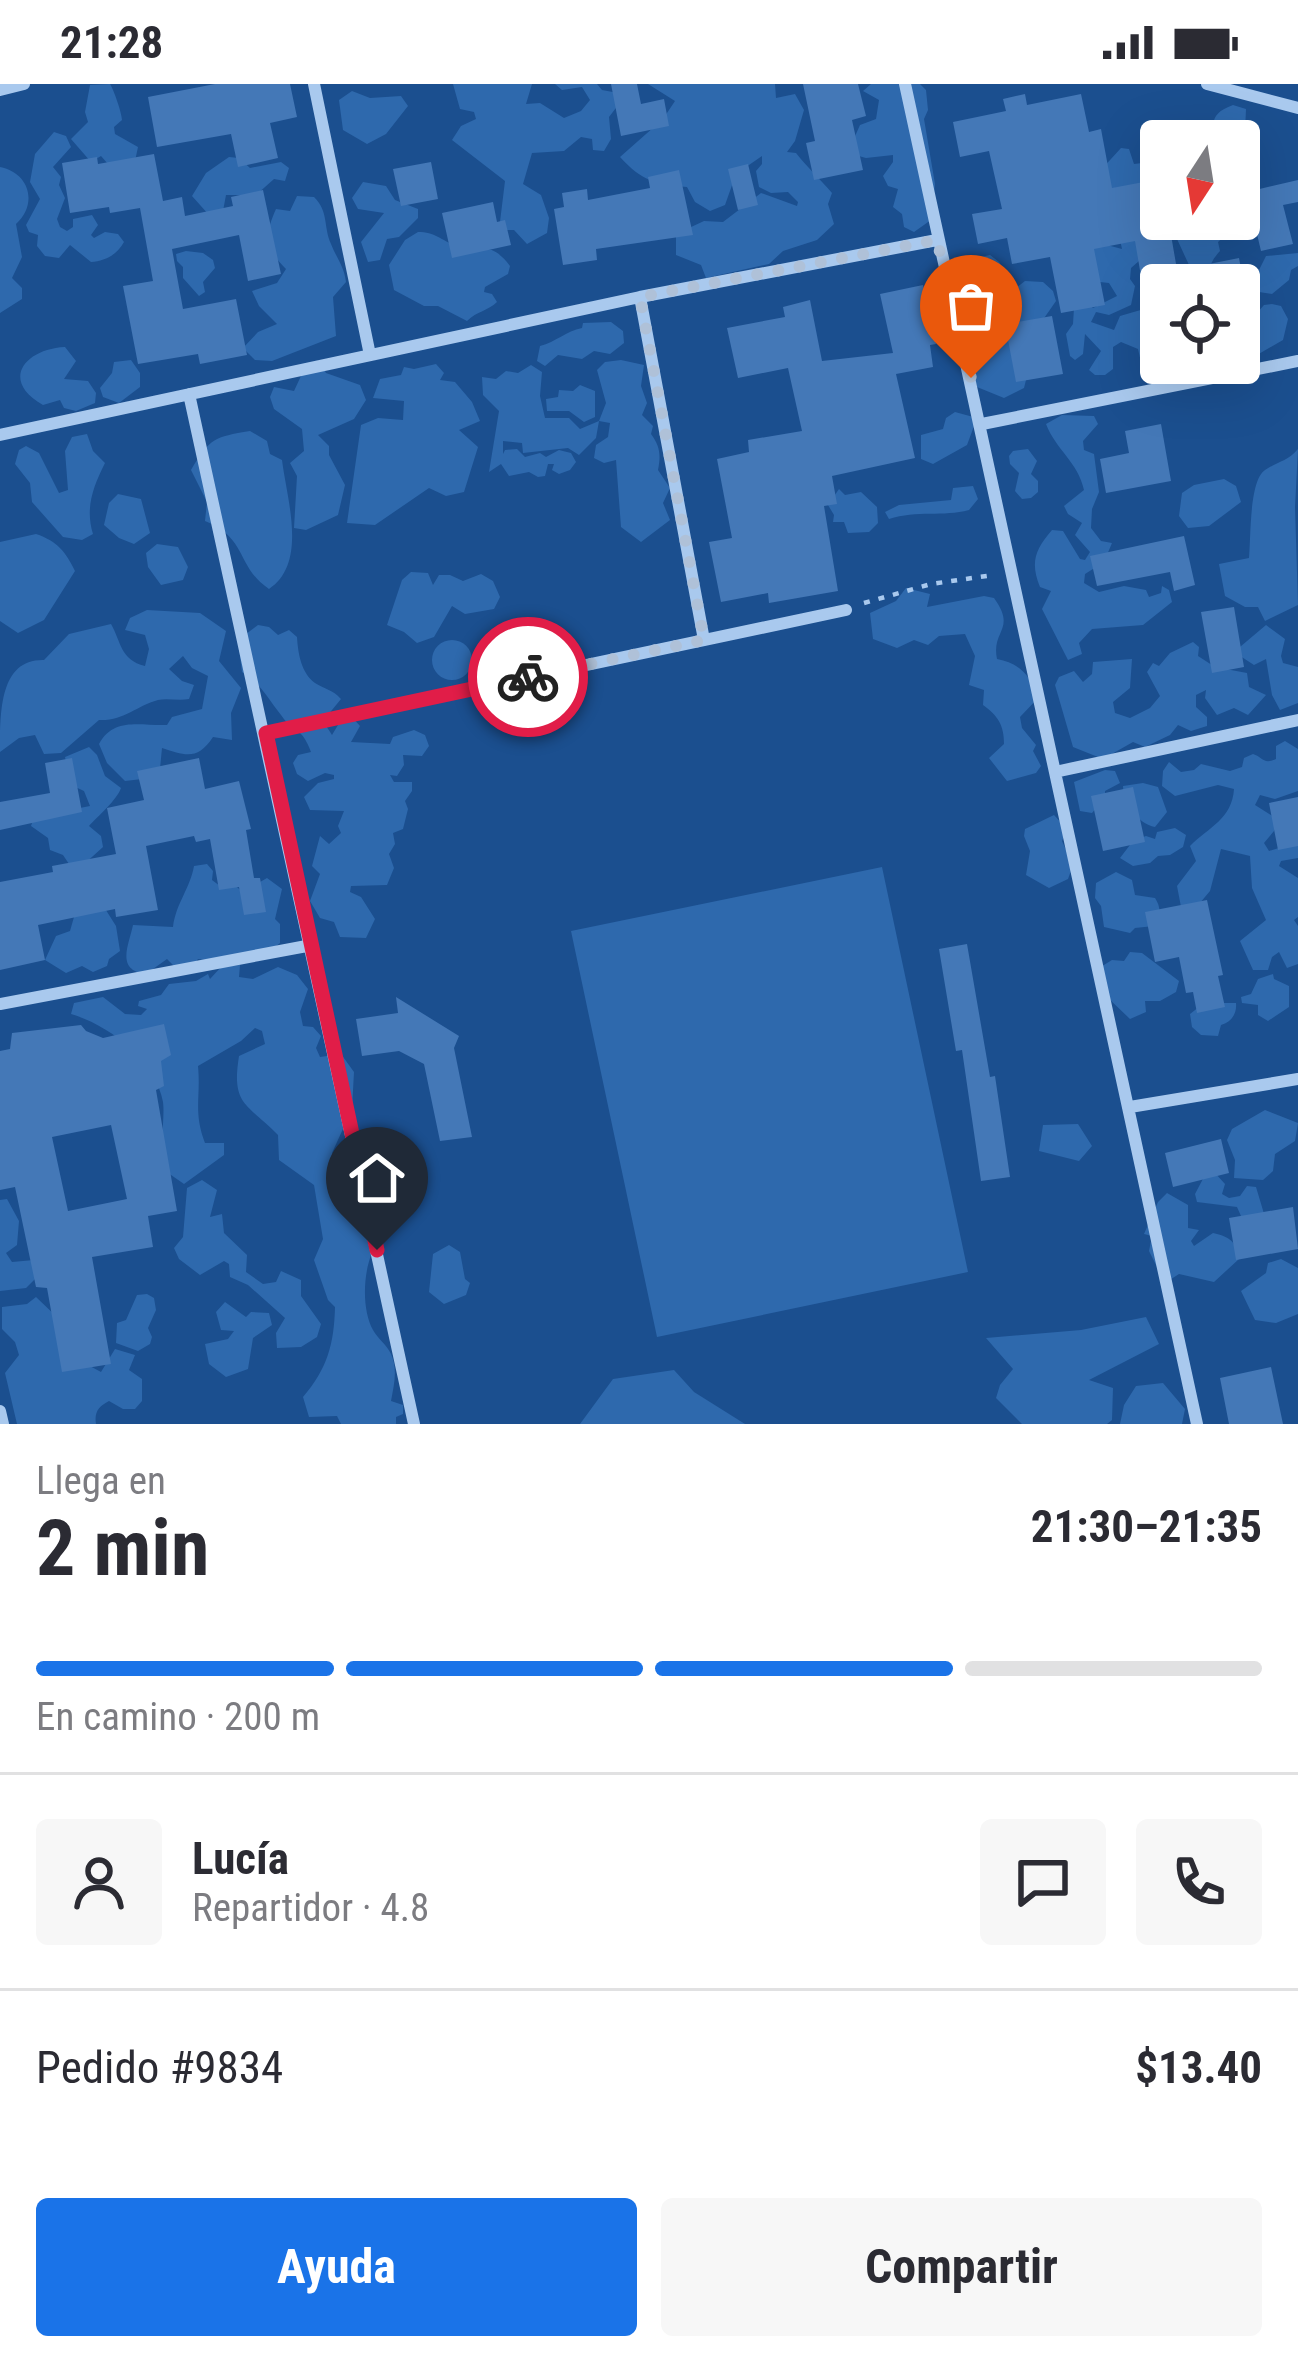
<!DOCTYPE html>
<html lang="es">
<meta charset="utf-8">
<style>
:root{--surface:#fff;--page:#f7f7f7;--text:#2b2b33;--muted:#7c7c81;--line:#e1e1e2;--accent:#1a73e8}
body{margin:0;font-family:"Roboto Condensed",sans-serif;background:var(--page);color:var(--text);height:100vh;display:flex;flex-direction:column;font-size:45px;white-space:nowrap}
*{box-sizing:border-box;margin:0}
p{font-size:39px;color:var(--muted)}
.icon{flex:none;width:66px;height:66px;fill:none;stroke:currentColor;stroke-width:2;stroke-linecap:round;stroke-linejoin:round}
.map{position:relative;height:1340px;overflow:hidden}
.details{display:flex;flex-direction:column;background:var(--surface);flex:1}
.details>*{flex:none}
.needle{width:78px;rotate:192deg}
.controls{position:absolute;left:1140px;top:36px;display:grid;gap:24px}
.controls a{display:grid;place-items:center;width:120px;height:120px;border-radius:12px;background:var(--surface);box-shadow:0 12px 48px #0002;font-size:60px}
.pin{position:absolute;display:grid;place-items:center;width:102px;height:102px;color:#fff;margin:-123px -51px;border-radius:50% 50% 50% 0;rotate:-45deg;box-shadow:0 0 12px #0007}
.pin .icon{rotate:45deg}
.courier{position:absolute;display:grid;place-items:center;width:120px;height:120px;margin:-60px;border:9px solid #e11d48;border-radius:50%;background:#fff;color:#222;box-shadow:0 3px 15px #0007}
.summary em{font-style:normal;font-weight:700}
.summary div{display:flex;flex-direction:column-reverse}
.summary{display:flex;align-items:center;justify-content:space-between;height:204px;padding:0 36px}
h1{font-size:78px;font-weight:700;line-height:90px}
.bar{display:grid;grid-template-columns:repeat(4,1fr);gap:18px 12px;align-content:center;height:144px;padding:0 36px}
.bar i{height:15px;border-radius:9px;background:var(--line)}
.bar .selected{background:var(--accent)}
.bar p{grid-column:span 4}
.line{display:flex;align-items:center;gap:30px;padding:0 36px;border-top:3px solid var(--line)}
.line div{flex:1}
.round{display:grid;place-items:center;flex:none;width:126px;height:126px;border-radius:12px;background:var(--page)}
.action{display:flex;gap:24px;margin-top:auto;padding:24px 36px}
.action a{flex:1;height:138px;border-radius:12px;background:var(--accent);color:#fff;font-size:48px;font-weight:700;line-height:138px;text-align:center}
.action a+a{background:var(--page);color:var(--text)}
.status{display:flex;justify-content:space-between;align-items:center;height:84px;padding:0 60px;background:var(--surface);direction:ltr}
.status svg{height:33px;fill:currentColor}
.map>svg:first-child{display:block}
</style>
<div class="status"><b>21:28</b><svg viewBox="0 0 49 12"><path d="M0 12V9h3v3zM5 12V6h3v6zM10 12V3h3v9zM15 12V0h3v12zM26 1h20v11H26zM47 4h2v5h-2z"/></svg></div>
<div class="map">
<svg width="1298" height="1340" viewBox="0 0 1298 1340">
<rect width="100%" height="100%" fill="#1b4f8f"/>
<!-- green -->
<path fill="#2e69ad" d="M110 0C113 4 122 29 122 36L114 43 115 50 138 63 135 77 108 80 101 72 91 78 71 55 88 38 85 28 90 1Z
M453 0H532L526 20 540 19 564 34 581 27 590 16 582 3 562 6 555 0H597L602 6 618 9 619 20 609 33 611 55 604 67 593 66 592 55 581 53 564 67 532 69 523 100 541 111 549 134 547 149 527 160 514 146H499L505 97 452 56 461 42 476 35 474 28 460 25Z
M648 0H775L776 14 795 10 804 26 795 57 787 68 796 69C808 84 819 94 832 109L828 120 834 140 817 156 783 167 769 180 706 194 701 181 676 171V150L704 137 723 138 761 109 797 122 798 118 788 108 771 109 759 103 756 87 762 80V72L736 90 725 121 710 127 695 118 687 103C655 100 642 97 620 73L663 35 675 17Z
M871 0H920L926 6 928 26 924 35 935 100 931 136 914 148 904 143 902 130 893 123 898 105 888 102 883 92 893 78V71L866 74 855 71 852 59 860 41 876 35 879 16 863 7Z
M352 7 370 14 401 12 408 22 386 50 367 60 343 46 339 16Z
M1233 21 1246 25 1245 47 1235 55H1216C1210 36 1214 28 1233 21Z
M54 48 66 52 71 63 53 83 61 93 59 101 65 114 57 135 60 143 67 147 73 143V135L92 131 98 141 91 151 94 154 105 148 118 150 124 158C117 171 105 177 91 178L70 161 59 174 45 172 37 162 38 151 29 148 26 141 40 115 30 98 35 70Z
M1121 64 1129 65 1134 80 1150 78 1152 69 1161 70V135H1225L1226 151 1218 158 1220 167C1209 179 1207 187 1214 201H1173L1171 193 1189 181 1177 155 1163 156 1131 184 1130 195 1135 202 1131 221 1109 231 1096 228 1091 238 1114 246 1120 232 1144 225 1145 232 1151 225H1161V279H1173L1167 285 1143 287 1138 265 1121 258 1113 263V285L1105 291H1095L1089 286 1101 267 1085 250 1083 270 1075 276 1070 272 1066 250 1073 240 1074 224 1087 219 1093 224 1117 212 1109 199 1091 197 1088 156 1122 165 1110 109 1100 87Z
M229 73 239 74 250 84 281 78 289 84 285 97 274 95 256 111H226L223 127 209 131 192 112 206 89Z
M0 83C30 89 38 120 16 140L22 173 12 194 22 204V215L0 229Z
M363 98 386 102 395 116 418 125V134L399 153 387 155 380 176 368 178 361 158 384 129 358 125 352 114Z
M297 112 314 113C329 128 323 141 331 160 337 175 344 182 346 198L333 213 336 252 272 277 255 276 243 264 258 248 277 240 259 222 252 207 277 199 286 185C265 164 264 152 276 125L290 127Z
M418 148C435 148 441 156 456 162 480 172 488 153 510 182L508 190 485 203 484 208 492 210 497 218C488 227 477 227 467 237L438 222H424L394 206 389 181 405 156Z
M186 167 203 169 213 176 215 184 203 198 205 208 199 212 183 194V183L177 177 176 170Z
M1298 169V182L1291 186 1289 196 1272 210 1259 208 1255 194 1266 172Z
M990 171 999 178 1008 193 965 213 954 189 959 182 975 181 981 173Z
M1025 197 1043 198 1053 207 1056 217 1040 240 1024 304 1004 314 977 303 967 269 987 246 970 232 969 223 986 206 1001 205 1003 214Z
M1272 220 1281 222 1288 235 1283 256 1257 271 1239 265V237L1245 230H1256L1264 221Z
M611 238 623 247 624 259 610 270 594 267 582 275 558 271 545 282 537 277 540 262C556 258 566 247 582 244L583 239Z
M65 263 76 277 64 295 88 297 96 309 95 319 76 327 64 324 60 316 43 321C0 297 24 265 65 263Z
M131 276 140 289V303L119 319 103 313 100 304 112 289 114 278Z
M621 276 644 281 641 302 647 319 642 331 653 342 651 350C660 362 661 371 658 386L670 404 663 419 670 436 641 458 621 443 616 376 604 379 594 374 596 361 608 353 610 339 599 337 596 354 579 371 568 364 523 369 522 359 503 357V370L505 366 517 365 525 373 540 369 546 373 559 366 571 369 576 378 570 386 559 390 552 386 554 380H548L545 392 538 393 529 388 509 392 501 380 489 388 499 327 483 311 482 293 496 295 506 287 518 289 531 281 542 288 540 312 545 334H569L580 345 599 337 606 319 597 286 605 278Z
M320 278 326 289 360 301 366 316 354 335 318 351 329 362V371L345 401 338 431 306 446 294 444 297 392 290 379 304 367 302 345 274 325 270 313 274 303 294 307 307 279Z
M436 280 444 289 440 296 455 298 472 318 480 337 459 346 478 363 464 408 446 412 429 404 375 441 347 439 361 341 378 334 403 336 404 317 373 314 380 295 401 291 404 283 414 285Z
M580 301 595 307V333L584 338 569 327H547L546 315 558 313 559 306 573 307Z
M955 328 977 334 967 361 933 380 921 375V351L943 345 946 334Z
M1062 331 1094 332 1098 340 1083 357 1084 366 1094 370 1099 408 1092 425 1091 444 1101 457 1112 459 1104 478 1085 490 1084 499 1099 508 1124 502 1146 506 1149 513 1161 509 1162 502 1169 506 1172 518 1143 541 1092 545 1079 559 1082 570 1068 576 1042 525 1051 507 1040 503C1030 478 1035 466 1052 446L1063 447 1080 475 1085 476 1090 468 1075 451 1082 439 1068 430 1064 422 1084 406C1078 378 1056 366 1046 340Z
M250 347 267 357 270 370 282 376C287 416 308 479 269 505 236 483 248 454 205 437L207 418 191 386C210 354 214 353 250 347Z
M87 350 93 367 105 379C93 403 85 424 93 450L82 456 63 453 32 418 30 399 15 380 19 366 26 362 39 369 59 409 68 406 65 367 72 353Z
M1028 365 1037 377 1031 390 1038 397V408L1031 414 1022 415 1015 407 1019 389 1010 380 1009 372 1013 367Z
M1298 365 1295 423 1298 521 1265 537 1258 523H1245L1225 512 1219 480 1249 474C1251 453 1249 397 1265 386 1278 377 1287 378 1298 365Z
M1224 395 1236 402 1241 418 1209 442 1188 444 1179 432 1182 409 1194 401Z
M973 402 978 415 969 426C943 433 917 426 889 435L885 428 899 421 951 416 953 404Z
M839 405 845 411 861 408 877 423 878 439 869 448 848 449 844 438H833L834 431 828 421Z
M118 410 141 415 150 449 134 460 119 454 104 441 109 419Z
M36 450C57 457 66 468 75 487L44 536 18 549 0 537V458Z
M157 460 178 463 188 483 183 496 161 501 148 483 146 469Z
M411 488 428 489 433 501 439 491H450L463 497 481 490 493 497 500 513 494 525 465 530 452 522 434 553 417 559 404 548 387 541 402 496Z
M906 504 930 510 927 523 984 512 994 514C1017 546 991 546 997 575 1020 579 1029 592 1040 612L1020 633 1022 644 1036 661 1033 667 1041 682 1036 689 1007 697 989 674 1004 660C1004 641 998 632 983 621L984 606 969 601 975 572 965 550 939 552 928 561 914 556 897 564 873 555 870 529 896 517Z
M147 526 200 529 226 547 219 577 241 604 231 629 232 656 213 653C198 676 186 672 162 664L160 685 151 694 125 697 107 679 99 660C114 633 139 642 167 641L172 633 202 625 208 592 192 584 183 572 169 585 182 597 194 601 189 615C179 617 167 614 158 616 136 622 124 637 99 636L61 669 44 670 35 651 19 654 0 668C0 626 0 575 44 576L69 550 111 540C121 557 120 576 145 582L149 565 145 551 125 546 130 534Z
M516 539 535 555 520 575 501 574 496 563 499 548Z
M258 541 269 543 278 551 289 546 297 553C298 569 301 589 315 599 326 606 332 605 341 615L323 637 332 651 341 636 351 632 360 642 351 658 390 660 393 653 414 646 425 651 429 662 422 672 403 671 404 681 397 692 390 691 394 698H412V707L405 717 408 725 403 745 393 749 395 760 389 770 394 784 387 801 351 802 350 808 361 813 375 835 366 854 340 853 334 838 320 834 310 817 320 790 312 782 320 752 329 760 341 749 338 742 344 727 310 726 304 713 318 699 334 695V691L325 689 308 697 297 690 293 679 298 671 311 668C301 641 294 650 281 631 267 613 262 601 242 588L238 556Z
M1266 541 1285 555 1281 572 1283 579 1298 583V619L1280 626 1272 611 1266 575 1254 581 1234 568Z
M432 576a20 20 0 1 1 40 0a20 20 0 1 1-40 0Z
M1193 558 1199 563 1198 572 1215 583 1247 589 1249 603 1266 611 1248 631 1234 624 1217 631 1205 614 1206 606 1196 611V623L1207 633V642L1191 647 1178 641 1170 651 1145 663 1133 658 1103 675 1073 663 1055 601 1059 593 1074 587 1083 598 1092 590 1093 578 1132 575 1130 604 1113 618 1115 629 1130 634 1150 624 1160 612 1147 588 1153 579 1159 582 1170 569Z
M1285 657 1298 665V707L1275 715 1260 711 1255 721 1274 733V747L1264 759 1269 767 1298 758V774L1281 777 1279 782 1298 794V833L1294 836 1298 842V880L1287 884 1279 868 1272 873 1268 886H1253L1240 857 1266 836 1252 804 1250 772 1221 765 1210 807 1194 826 1182 828 1177 802 1196 777 1190 762C1209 743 1232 735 1234 705L1218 701 1175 712 1162 702 1163 687 1169 678 1181 688 1194 686 1201 680 1230 687 1242 683 1244 674 1253 670C1263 673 1263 681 1276 675V662Z
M89 663 97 671 105 692 121 704C117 716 98 732 89 742L101 752 103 763 82 782 71 783 63 771 50 766 48 754 31 742 34 733 90 722 84 707 71 701 65 673Z
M1105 686 1115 687 1120 699 1105 707V713L1092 729 1080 727 1074 698Z
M1143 699 1158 703 1167 728 1155 743C1138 740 1123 719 1123 702Z
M1054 731 1067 745 1062 757 1073 781 1068 795 1049 804 1026 791 1030 767 1024 752 1025 745Z
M1175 744 1186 751 1183 763 1170 771 1158 772 1150 779 1133 782 1120 774 1133 757 1146 752 1155 755 1157 748Z
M207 780 213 787 212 796 220 802 233 800 243 808 267 794 282 805 275 835 280 840V859C261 876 223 878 198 875L193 882H174L167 875 146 890C115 886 129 861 133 841L173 843C176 819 190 805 194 782Z
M882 783 968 1188 657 1253 571 847Z
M1116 788 1132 796 1135 811 1155 814C1162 825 1160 832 1154 842L1135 844 1130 849 1104 843 1101 822 1095 814 1096 799Z
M104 823 116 842 120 867 109 875 107 882 93 888 82 882 66 889 45 876 56 852 70 847 74 833Z
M1130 868 1142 869 1179 897 1176 908 1160 917H1145L1146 928 1130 935 1106 912 1099 884 1112 876 1124 877Z
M240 881 239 893 253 895 278 883 297 891 308 905 300 928 303 942 313 943 321 952 316 964 320 973 341 970 354 988 352 1025 332 1069 336 1074 349 1073 366 1085 357 1104 373 1111 377 1128 360 1136 376 1140 380 1155C363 1175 360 1223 373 1246 378 1255 387 1261 391 1270 398 1285 394 1301 391 1317L403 1321V1330L396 1333V1340H341L337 1332 309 1333 303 1313C327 1285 334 1261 335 1223L328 1216 314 1176 323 1155 314 1101 279 1076 278 1051C247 1019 231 1022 239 972L265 960 262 947 255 944 241 957 198 982C201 1014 193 1027 205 1059H224V1071L184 1100 161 1084C160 1065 165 1032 163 1018 156 977 109 941 71 930L74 919 103 913 125 930 141 931 147 925 138 922 139 917 161 911 169 900 196 897 208 890 210 895 221 883Z
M1273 890 1274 895 1289 902V923L1268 937 1258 931V921L1242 919 1241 913 1251 910 1258 895Z
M1204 919H1236C1237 929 1232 938 1221 941L1218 952 1201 951 1192 943 1190 930Z
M1265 1026 1298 1039 1295 1057 1275 1070 1273 1087 1263 1096 1234 1094 1235 1076 1227 1056 1232 1045Z
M1078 1040 1092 1062 1079 1077 1039 1067 1043 1041Z
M1215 1089 1225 1100 1222 1110 1229 1114 1240 1112 1247 1102 1256 1103 1265 1133 1241 1132 1237 1123 1197 1118 1195 1110 1205 1091Z
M202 1096 217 1106 210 1133 222 1130 224 1149 247 1171 246 1188 263 1200 276 1198 281 1187 301 1196V1212L321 1240 317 1253 301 1263 277 1264 276 1249 285 1234 248 1201 230 1193 229 1180 224 1177 200 1191 179 1175 174 1164 183 1153 187 1104Z
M1167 1109 1188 1121V1144L1199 1146 1191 1157 1194 1162 1213 1149C1230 1153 1236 1157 1239 1175L1214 1198 1179 1190 1165 1199 1149 1167 1152 1152 1144 1150 1158 1118Z
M7 1115 19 1137 17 1161 6 1169 12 1178 34 1176 38 1192 26 1204 0 1207V1116Z
M449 1161 460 1168 465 1195 470 1199 466 1211 444 1220 429 1208 433 1170Z
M1281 1175 1298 1184V1230L1276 1239 1255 1236 1241 1207 1266 1189 1268 1179Z
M147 1210 154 1214 156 1226 148 1244 152 1253 150 1260 138 1267 116 1259 117 1239 126 1236 137 1211Z
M36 1213 59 1235 88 1281 101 1288 115 1265 135 1271 129 1286 142 1295V1317L135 1325H123L109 1317C99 1322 94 1328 96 1340H17L5 1289 19 1271 15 1258 2 1245V1223L27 1220Z
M225 1218 246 1233 251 1228 269 1229 272 1241 253 1254 248 1285 226 1293 209 1280 205 1260 228 1255 234 1247 221 1246 216 1228Z
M1146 1233 1159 1260 1089 1296 1113 1304 1112 1336 1107 1340H1022L996 1314 1000 1301 1013 1285 986 1254 1081 1246Z
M674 1286 694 1308 745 1340H580L613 1295Z
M1163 1299 1185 1325 1182 1340H1120L1124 1321 1136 1302Z"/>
<!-- building -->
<path fill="#4478b7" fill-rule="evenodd" d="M215 0H290L297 33 270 39 278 74 238 83 231 50 157 63 148 13Z
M611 0H637L641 20 664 15 669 42 621 52Z
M803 0H858L866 32 852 36 863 86 814 96 806 59 815 57Z
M1025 10 1027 21 1081 10 1089 48 1101 45 1112 104 1149 97 1160 153 1171 151 1179 197 1143 204 1135 157 1094 165 1105 221 1061 229 1050 173 1012 180 1007 154 978 160 972 130 1002 125 989 67 960 73 953 38 1006 27 1003 15Z
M154 70 163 117 182 113 185 132 233 122 231 113 263 106 281 190 248 197 239 151 172 165 183 225 236 215 247 271 200 280 198 270 138 280 123 202 153 197 140 124 110 129 109 123 70 129 62 79 97 73 98 80Z
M431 78 438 115 401 122 393 85Z
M748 80 758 121 738 126 728 85Z
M679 86 693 151 596 165 597 176 563 181 554 125 564 123 562 109 587 105 588 116 650 104 648 93Z
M1298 96V118L1283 121 1293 160 1261 167 1247 108Z
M493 118 497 138 505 136 511 161 452 174 442 129Z
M1239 174 1244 201H1208L1204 181Z
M923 201 936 260 930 261 933 283 896 290 915 374 832 392 837 420 824 422 838 507 769 519 768 509 721 518 709 458 732 454 717 375 749 368 748 356 802 347 788 284 738 294 727 244 785 233 783 223 810 216 822 277 893 269 880 210Z
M1052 232 1063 290 1016 298 1005 240Z
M1161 340 1171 397 1106 409 1100 375 1129 369 1125 347Z
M1184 452 1195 501 1174 507 1170 488 1097 502 1090 472Z
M1234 523 1244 583 1212 589 1201 528Z
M72 674 82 728 0 746V718L50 709 45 679Z
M199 674 205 705 239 697 251 745 246 746 254 794H260L266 828 244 831 239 803 219 806 210 755 196 758 194 752 146 762 158 826 116 833 115 825 38 841 45 876 0 886V798L53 788 52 782 116 770 107 724 144 716 137 687Z
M1133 703 1145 758 1103 767 1091 712Z
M1298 713V762L1278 766 1269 719Z
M1207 816 1223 891 1218 892 1225 923 1197 929 1193 908 1186 909 1179 873 1155 878 1145 828Z
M967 860 990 993 995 992 1010 1093 981 1097 962 966 956 967 939 865Z
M396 913 459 952 454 964 472 1053 440 1057 424 980 399 967 362 972 356 935 398 929Z
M164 940 171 971 161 977 164 1002 156 1006 177 1127 148 1132 153 1163 92 1173 111 1280 62 1288 47 1204 36 1203 15 1103 0 1106V967L10 965 12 949 81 941 86 947 103 954ZM111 1041 127 1115 68 1127 52 1053Z
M1221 1055 1229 1089 1173 1103 1165 1069Z
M1293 1123 1298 1165 1236 1176 1229 1134Z
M1271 1283 1283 1340H1229L1220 1294Z"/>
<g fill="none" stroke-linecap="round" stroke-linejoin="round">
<!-- path -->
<path stroke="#a9c9ee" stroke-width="4.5" stroke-dasharray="6 9" stroke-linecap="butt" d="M864 519 931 500 993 491"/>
<!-- street -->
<path stroke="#a9c9ee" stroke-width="12" d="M314 0 370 271
M905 0 1197 1340
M1207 0 1298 24
M0 6 24 0
M640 213 704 556
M189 310 414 1340
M982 340 1298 277
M0 351 640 213 937 156
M266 649 846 526
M1055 688 1298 636
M0 920 312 861
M1130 1023 1298 995
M0 1327 3 1340"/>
</g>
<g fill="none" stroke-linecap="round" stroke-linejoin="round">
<!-- done -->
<path stroke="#afc1d8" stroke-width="12" stroke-dasharray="0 21.6" d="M528 593 704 556 640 213 937 156 971 294"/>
<!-- route -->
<path stroke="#e11d48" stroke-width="15" d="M377 1166 266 649 528 593"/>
</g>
</svg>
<div class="controls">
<a><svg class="needle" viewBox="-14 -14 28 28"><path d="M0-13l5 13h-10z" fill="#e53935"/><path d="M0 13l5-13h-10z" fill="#7c7c81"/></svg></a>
<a><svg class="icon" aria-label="locate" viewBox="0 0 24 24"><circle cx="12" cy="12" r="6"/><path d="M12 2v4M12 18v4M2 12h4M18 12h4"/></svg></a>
</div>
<div class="pin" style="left:971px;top:294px;background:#ea580c"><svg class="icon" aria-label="bag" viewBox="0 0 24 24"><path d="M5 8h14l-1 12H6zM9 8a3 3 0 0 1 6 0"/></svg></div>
<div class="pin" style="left:377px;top:1166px;background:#1f2937"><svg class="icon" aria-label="home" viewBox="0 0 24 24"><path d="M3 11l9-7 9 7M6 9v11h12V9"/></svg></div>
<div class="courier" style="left:528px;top:593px"><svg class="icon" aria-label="bike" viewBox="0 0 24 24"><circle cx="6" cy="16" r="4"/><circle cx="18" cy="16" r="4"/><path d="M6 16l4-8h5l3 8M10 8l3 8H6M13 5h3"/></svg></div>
</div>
<section class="details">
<div class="summary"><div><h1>2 min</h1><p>Llega en</p></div><em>21:30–21:35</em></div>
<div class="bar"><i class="selected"></i><i class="selected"></i><i class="selected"></i><i></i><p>En camino · 200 m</p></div>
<div class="line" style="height:216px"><a class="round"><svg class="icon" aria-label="person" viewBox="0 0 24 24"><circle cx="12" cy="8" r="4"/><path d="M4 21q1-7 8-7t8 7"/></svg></a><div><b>Lucía</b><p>Repartidor · 4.8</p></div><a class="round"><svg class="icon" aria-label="chat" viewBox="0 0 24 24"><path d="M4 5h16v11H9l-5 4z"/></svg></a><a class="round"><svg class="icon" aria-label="phone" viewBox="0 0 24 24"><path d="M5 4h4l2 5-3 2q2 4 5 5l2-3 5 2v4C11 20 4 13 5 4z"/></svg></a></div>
<div class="line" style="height:156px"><div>Pedido #9834</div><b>$13.40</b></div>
<div class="action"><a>Ayuda</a><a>Compartir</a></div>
</section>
